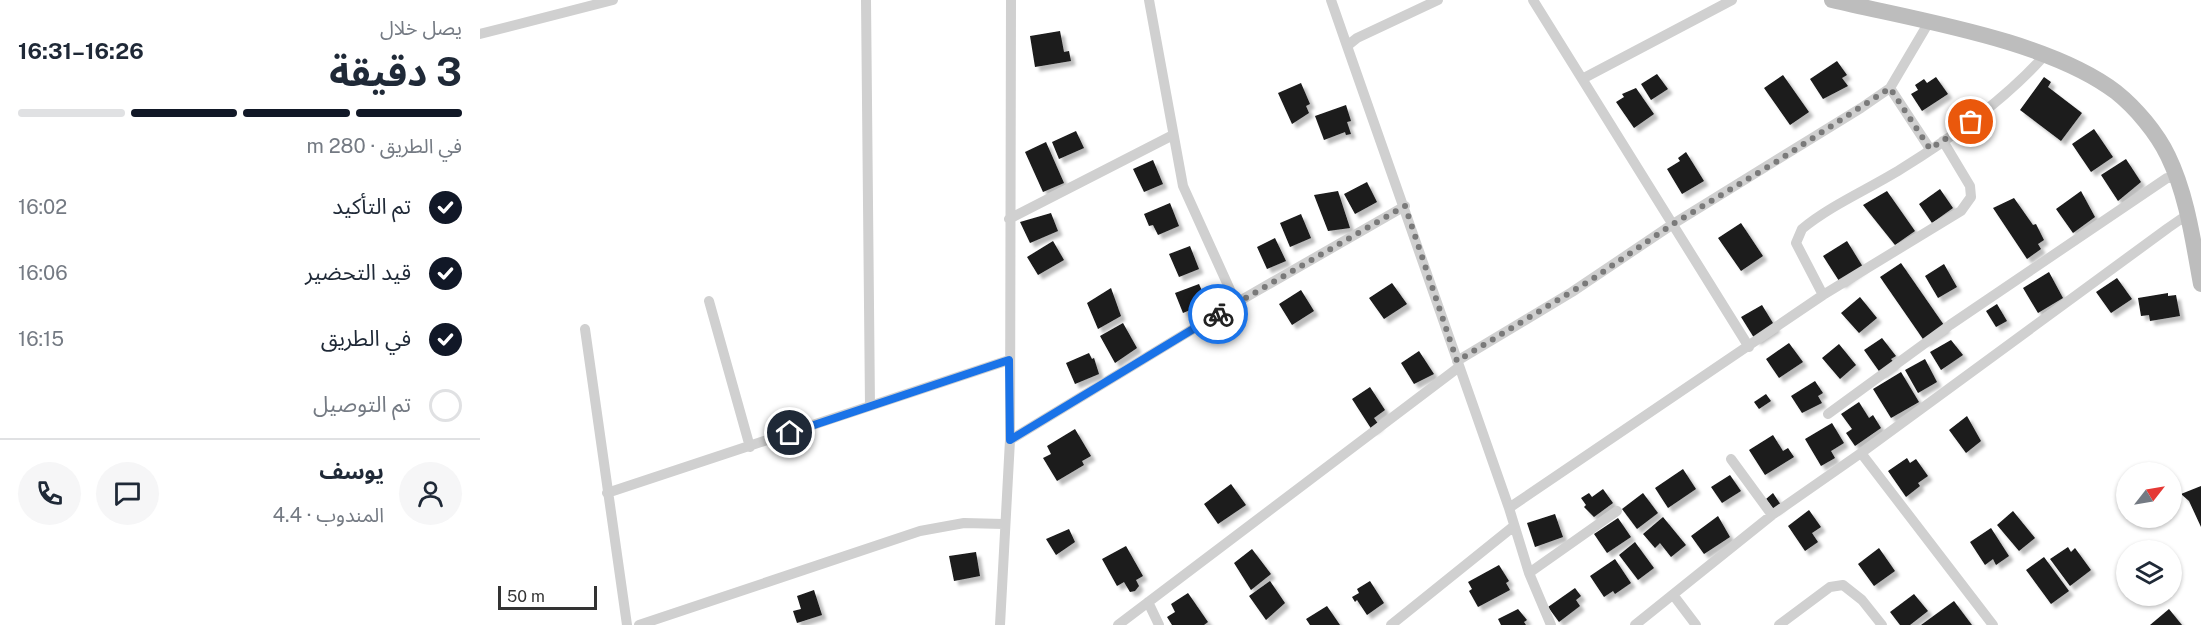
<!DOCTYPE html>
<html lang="ar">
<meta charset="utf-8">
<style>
:root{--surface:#fff;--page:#f6f6f7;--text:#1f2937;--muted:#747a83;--line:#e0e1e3;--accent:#111827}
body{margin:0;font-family:"Public Sans","Noto Sans Arabic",sans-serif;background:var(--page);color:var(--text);direction:rtl;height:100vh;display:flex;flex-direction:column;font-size:22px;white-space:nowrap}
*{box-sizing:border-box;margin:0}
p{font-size:20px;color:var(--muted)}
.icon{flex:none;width:33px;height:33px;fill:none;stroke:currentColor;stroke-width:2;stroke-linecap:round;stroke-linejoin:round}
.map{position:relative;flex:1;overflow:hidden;direction:ltr}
.drawer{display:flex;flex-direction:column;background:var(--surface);width:480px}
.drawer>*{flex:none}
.needle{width:39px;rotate:59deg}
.tools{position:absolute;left:1636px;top:462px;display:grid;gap:12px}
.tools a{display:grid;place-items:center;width:66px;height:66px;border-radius:50%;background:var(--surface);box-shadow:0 2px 4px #0004;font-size:30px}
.scale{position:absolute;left:18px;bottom:15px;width:99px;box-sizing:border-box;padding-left:6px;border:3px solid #333;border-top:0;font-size:16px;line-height:21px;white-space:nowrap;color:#333;-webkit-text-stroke:4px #fff;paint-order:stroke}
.pin{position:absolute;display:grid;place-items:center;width:51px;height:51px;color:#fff;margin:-26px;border:3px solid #fff;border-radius:50%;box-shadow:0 2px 6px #0007}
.courier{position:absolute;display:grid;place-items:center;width:60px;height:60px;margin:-30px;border:4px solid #1a73e8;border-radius:50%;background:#fff;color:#222;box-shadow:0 2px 8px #0007}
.summary em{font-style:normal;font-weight:700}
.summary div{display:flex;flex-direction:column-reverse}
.summary{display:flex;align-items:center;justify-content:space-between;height:102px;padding:0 18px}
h1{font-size:39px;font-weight:700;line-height:45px}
.bar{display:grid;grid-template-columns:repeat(4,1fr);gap:9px 6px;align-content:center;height:72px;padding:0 18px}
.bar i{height:8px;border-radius:4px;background:var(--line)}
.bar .current{background:var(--accent)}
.bar p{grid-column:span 4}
.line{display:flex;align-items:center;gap:15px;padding:0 18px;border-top:2px solid var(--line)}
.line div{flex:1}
.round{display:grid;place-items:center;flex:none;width:63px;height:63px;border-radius:32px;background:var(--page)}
ol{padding:0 18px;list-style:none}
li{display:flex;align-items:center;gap:18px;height:66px}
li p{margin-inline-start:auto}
li .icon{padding:6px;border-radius:50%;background:var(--accent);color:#fff;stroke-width:4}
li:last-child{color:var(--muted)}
li i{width:33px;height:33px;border:3px solid var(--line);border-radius:50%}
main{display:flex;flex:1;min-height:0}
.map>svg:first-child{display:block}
</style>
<main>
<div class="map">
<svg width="1721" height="625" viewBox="0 0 1721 625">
<defs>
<filter id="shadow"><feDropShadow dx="4.5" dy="4.5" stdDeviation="1.5" flood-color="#0004"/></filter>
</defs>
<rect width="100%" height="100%" fill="#fff"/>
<!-- building -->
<path fill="#1a1a1a" filter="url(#shadow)" d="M580 31 584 52 589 51 591 61 555 67 550 36Z
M1357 61 1367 75 1362 78 1368 86 1343 99 1330 79Z
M1177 74 1188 89 1171 100 1161 84Z
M1303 75 1329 112 1310 125 1284 88Z
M1456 77 1468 94 1442 111 1431 94 1438 90 1435 85 1444 79 1447 83Z
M1564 77 1571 82 1568 87 1602 113 1581 141 1540 110Z
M821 83 830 104 826 106 829 113 812 124 798 93Z
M1156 88 1174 114 1154 128 1136 102 1144 97 1142 94Z
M866 105 871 121 867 122 871 134 866 135 865 132 844 140 835 116Z
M1614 129 1633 157 1611 172 1592 144Z
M596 131 604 148 579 159 572 142Z
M566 142 584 183 563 192 545 152Z
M1206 152 1224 181 1202 194 1187 169 1200 161 1198 158Z
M1646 159 1661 182 1638 201 1621 175Z
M673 160 683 184 664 192 653 169Z
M887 182 897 202 875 214 864 194Z
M1460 189 1473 208 1452 223 1439 204Z
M858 191 870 228 848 231 834 195Z
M1407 191 1435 231 1415 245 1383 205Z
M1601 191 1615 217 1593 233 1576 209Z
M1534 198 1553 225 1556 224 1564 240 1558 244 1561 249 1547 259 1513 208Z
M690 203 699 226 678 235 673 225 669 226 664 214Z
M571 213 578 231 550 243 540 222Z
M821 214 831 238 810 247 800 223Z
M1261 223 1283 256 1261 271 1238 238Z
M795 238 806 261 787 269 777 247Z
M573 241 584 260 558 275 547 257Z
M1367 241 1383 267 1361 284 1343 256Z
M710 246 719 269 699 277 689 254Z
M1421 263 1466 328 1445 342 1400 277Z
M1464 264 1477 287 1458 298 1445 276Z
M1569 272 1583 298 1558 313 1543 288Z
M1637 278 1652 299 1631 313 1616 292Z
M912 283 927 304 904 319 889 298Z
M719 284 723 293 733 289 736 298 725 302 728 311 719 315 718 312 712 315 710 310 703 313 695 293Z
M631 288 641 316 618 329 607 303Z
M821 290 834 311 812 325 799 304Z
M1688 293V296L1696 295 1700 316 1670 321 1669 315 1661 316 1658 298Z
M1380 297 1397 318 1379 333 1361 313Z
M1517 304 1527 321 1516 327 1506 311Z
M1282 305 1296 328 1276 341 1261 317Z
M643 323 657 348 635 363 620 336Z
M1402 338 1416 356 1411 359 1415 364 1401 374 1384 350Z
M1471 340 1483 355 1461 370 1450 352Z
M1309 343 1323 362 1299 378 1286 359Z
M1359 344 1376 365 1360 379 1342 358Z
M939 351 954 374 934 384 921 363Z
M609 353 612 359 614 358 619 374 595 384 586 363Z
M1445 359 1457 382 1438 393 1425 370Z
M1421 372 1439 402 1411 418 1393 389Z
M1335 381 1343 393 1338 396 1342 403 1322 413 1311 396Z
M890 387 905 410 894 418 899 425 892 430 872 399Z
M1286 394 1291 401 1279 409 1274 402Z
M1379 402 1389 418 1393 415 1401 428 1375 446 1366 433 1372 429 1361 414Z
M1487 416 1501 441 1486 453 1469 430Z
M1352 423 1364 443 1351 451 1355 458 1341 466 1325 439Z
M595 429 611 456 602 461 604 465 577 481 563 458 571 454 567 446Z
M1293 435 1303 451 1308 448 1314 457 1285 475 1269 450Z
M1427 458 1430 463 1436 459 1448 476 1438 483 1440 486 1426 497 1408 471Z
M1203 469 1216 489 1188 508 1175 488Z
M1250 475 1261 491 1242 503 1231 487Z
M751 484 766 505 738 524 724 504Z
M1721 486V527L1709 501 1701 494Z
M1123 489 1133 503 1114 517 1104 507 1106 505 1101 498 1109 493 1112 497Z
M1163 493 1178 513 1157 529 1142 509Z
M1293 493 1301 505 1294 510 1286 499Z
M1329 510 1341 527 1332 533 1338 542 1325 551 1308 526Z
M1533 511 1555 538 1539 551 1517 525Z
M1075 514 1083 537 1055 547 1047 523Z
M1238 516 1250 537 1224 554 1211 536Z
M1183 517 1206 545 1191 557 1180 543 1175 548 1163 534Z
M1138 518 1151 537 1127 553 1114 534Z
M1511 528 1529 556 1516 565 1513 559 1505 565 1490 542Z
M589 529 595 542 576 555 566 539Z
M1155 542 1174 568 1158 580 1139 555Z
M646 546 663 576 656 580 659 586 655 591 650 592 644 582 637 586 622 559Z
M1588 547 1591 552 1595 548 1611 570 1590 586 1570 559Z
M1399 548 1415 571 1394 586 1378 564Z
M772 549 791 574 771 590 754 563Z
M496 552 500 576 474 581 469 556Z
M1564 557 1589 591 1571 604 1546 570Z
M1135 559 1151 583 1135 594 1133 591 1124 597 1110 576Z
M1019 565 1029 581 1026 583 1030 590 998 607 989 591 992 589 988 582Z
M790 581 805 603 786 620 769 596Z
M890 581 904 603 887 615 877 600 875 602 872 597 879 593 877 589Z
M1095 588 1101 596 1096 600 1100 606 1079 622 1068 607Z
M334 590 342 615 317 623 313 611 321 609 317 596Z
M708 593 728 622 724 625H692L687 617 695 612 691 604Z
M1434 594 1448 611 1430 625H1420L1410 612Z
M1474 601 1492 625H1441Z
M847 606 860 625H830L826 619Z
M1038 609 1047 620 1044 622 1046 625H1021L1018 619Z
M1689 609 1702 625H1670Z"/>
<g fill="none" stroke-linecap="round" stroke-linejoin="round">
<!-- street -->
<path stroke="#d0d0d0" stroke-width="10" d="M386 0 390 406
M669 0 703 186 756 303
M851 0 867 46
M958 0 877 38 867 46 1029 508 1049 573 1071 625
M1053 0 1269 347
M0 34 133 0
M1104 78 1252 0
M1410 88 1450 149
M529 219 693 135
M1343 295 1316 243 1322 229C1351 205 1389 189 1421 169 1473 137 1525 100 1565 55
M229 301 270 447
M105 329 147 625
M977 361 1092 292 1193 224 1381 108 1410 88 1449 22
M1348 414 1470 325 1687 178H1697
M530 440 756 303 925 206
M1381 453 1513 625
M1251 459 1292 515
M127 493 529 360
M1029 508 1343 295 1481 211 1491 197 1490 186 1463 141
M1049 573 1137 511
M1194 596 1216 625
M668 602 679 625
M159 625 440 531 484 523 524 524
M520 625 530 440 531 0
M638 625 979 367
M911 625 1034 526
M1155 625 1292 515 1381 453 1688 228 1701 219 1710 224
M1299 625 1350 587 1363 585 1382 600 1402 625"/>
<!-- secondary -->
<path stroke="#bdbdbd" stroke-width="16" d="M1352 0C1436 20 1568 40 1636 92 1656 108 1677 133 1688 156 1707 195 1713 241 1721 284"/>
</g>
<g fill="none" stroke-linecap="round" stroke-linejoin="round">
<!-- done -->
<path stroke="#7a7a7a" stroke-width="6" stroke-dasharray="0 10.8" d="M738 314 925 206 977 361 1111 280 1193 224 1296 162 1410 88 1450 149 1491 122"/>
<!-- route -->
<path stroke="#1a73e8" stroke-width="8" d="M310 433 529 360 530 440 738 314"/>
</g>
</svg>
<div class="tools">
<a><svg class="needle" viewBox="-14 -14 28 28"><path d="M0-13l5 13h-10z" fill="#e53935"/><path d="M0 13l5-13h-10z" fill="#747a83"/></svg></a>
<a><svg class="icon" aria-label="layers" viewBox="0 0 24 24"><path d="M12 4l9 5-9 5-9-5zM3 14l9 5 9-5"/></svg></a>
</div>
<div class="scale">50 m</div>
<div class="pin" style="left:1491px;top:122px;background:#ea580c"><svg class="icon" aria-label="bag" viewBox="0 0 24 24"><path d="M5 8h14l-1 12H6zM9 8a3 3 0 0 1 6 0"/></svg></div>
<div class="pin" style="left:310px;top:433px;background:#1f2937"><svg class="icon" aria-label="home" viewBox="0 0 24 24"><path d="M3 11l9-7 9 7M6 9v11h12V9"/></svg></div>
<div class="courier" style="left:738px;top:314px"><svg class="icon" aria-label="bike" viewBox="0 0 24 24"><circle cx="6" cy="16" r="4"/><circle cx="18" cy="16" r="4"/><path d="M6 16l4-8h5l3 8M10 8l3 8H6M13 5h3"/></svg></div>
</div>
<section class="drawer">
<div class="summary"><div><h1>3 دقيقة</h1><p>يصل خلال</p></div><em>16:26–16:31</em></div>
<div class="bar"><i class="current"></i><i class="current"></i><i class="current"></i><i></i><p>في الطريق · 280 m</p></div>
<ol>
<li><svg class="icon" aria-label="check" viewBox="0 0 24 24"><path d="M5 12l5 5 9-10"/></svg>تم التأكيد<p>16:02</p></li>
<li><svg class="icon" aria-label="check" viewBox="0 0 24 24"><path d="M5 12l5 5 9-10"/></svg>قيد التحضير<p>16:06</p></li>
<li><svg class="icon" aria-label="check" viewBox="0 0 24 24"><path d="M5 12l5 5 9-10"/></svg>في الطريق<p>16:15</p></li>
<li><i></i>تم التوصيل</li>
</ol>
<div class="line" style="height:108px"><a class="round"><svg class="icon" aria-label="person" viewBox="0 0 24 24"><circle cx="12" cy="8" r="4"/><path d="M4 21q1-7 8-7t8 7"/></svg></a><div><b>يوسف</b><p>المندوب · 4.4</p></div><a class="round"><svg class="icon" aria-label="chat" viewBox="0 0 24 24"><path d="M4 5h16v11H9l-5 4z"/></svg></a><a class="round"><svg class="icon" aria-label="phone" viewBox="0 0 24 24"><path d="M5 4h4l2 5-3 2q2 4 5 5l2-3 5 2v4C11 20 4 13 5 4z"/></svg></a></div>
</section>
</main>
